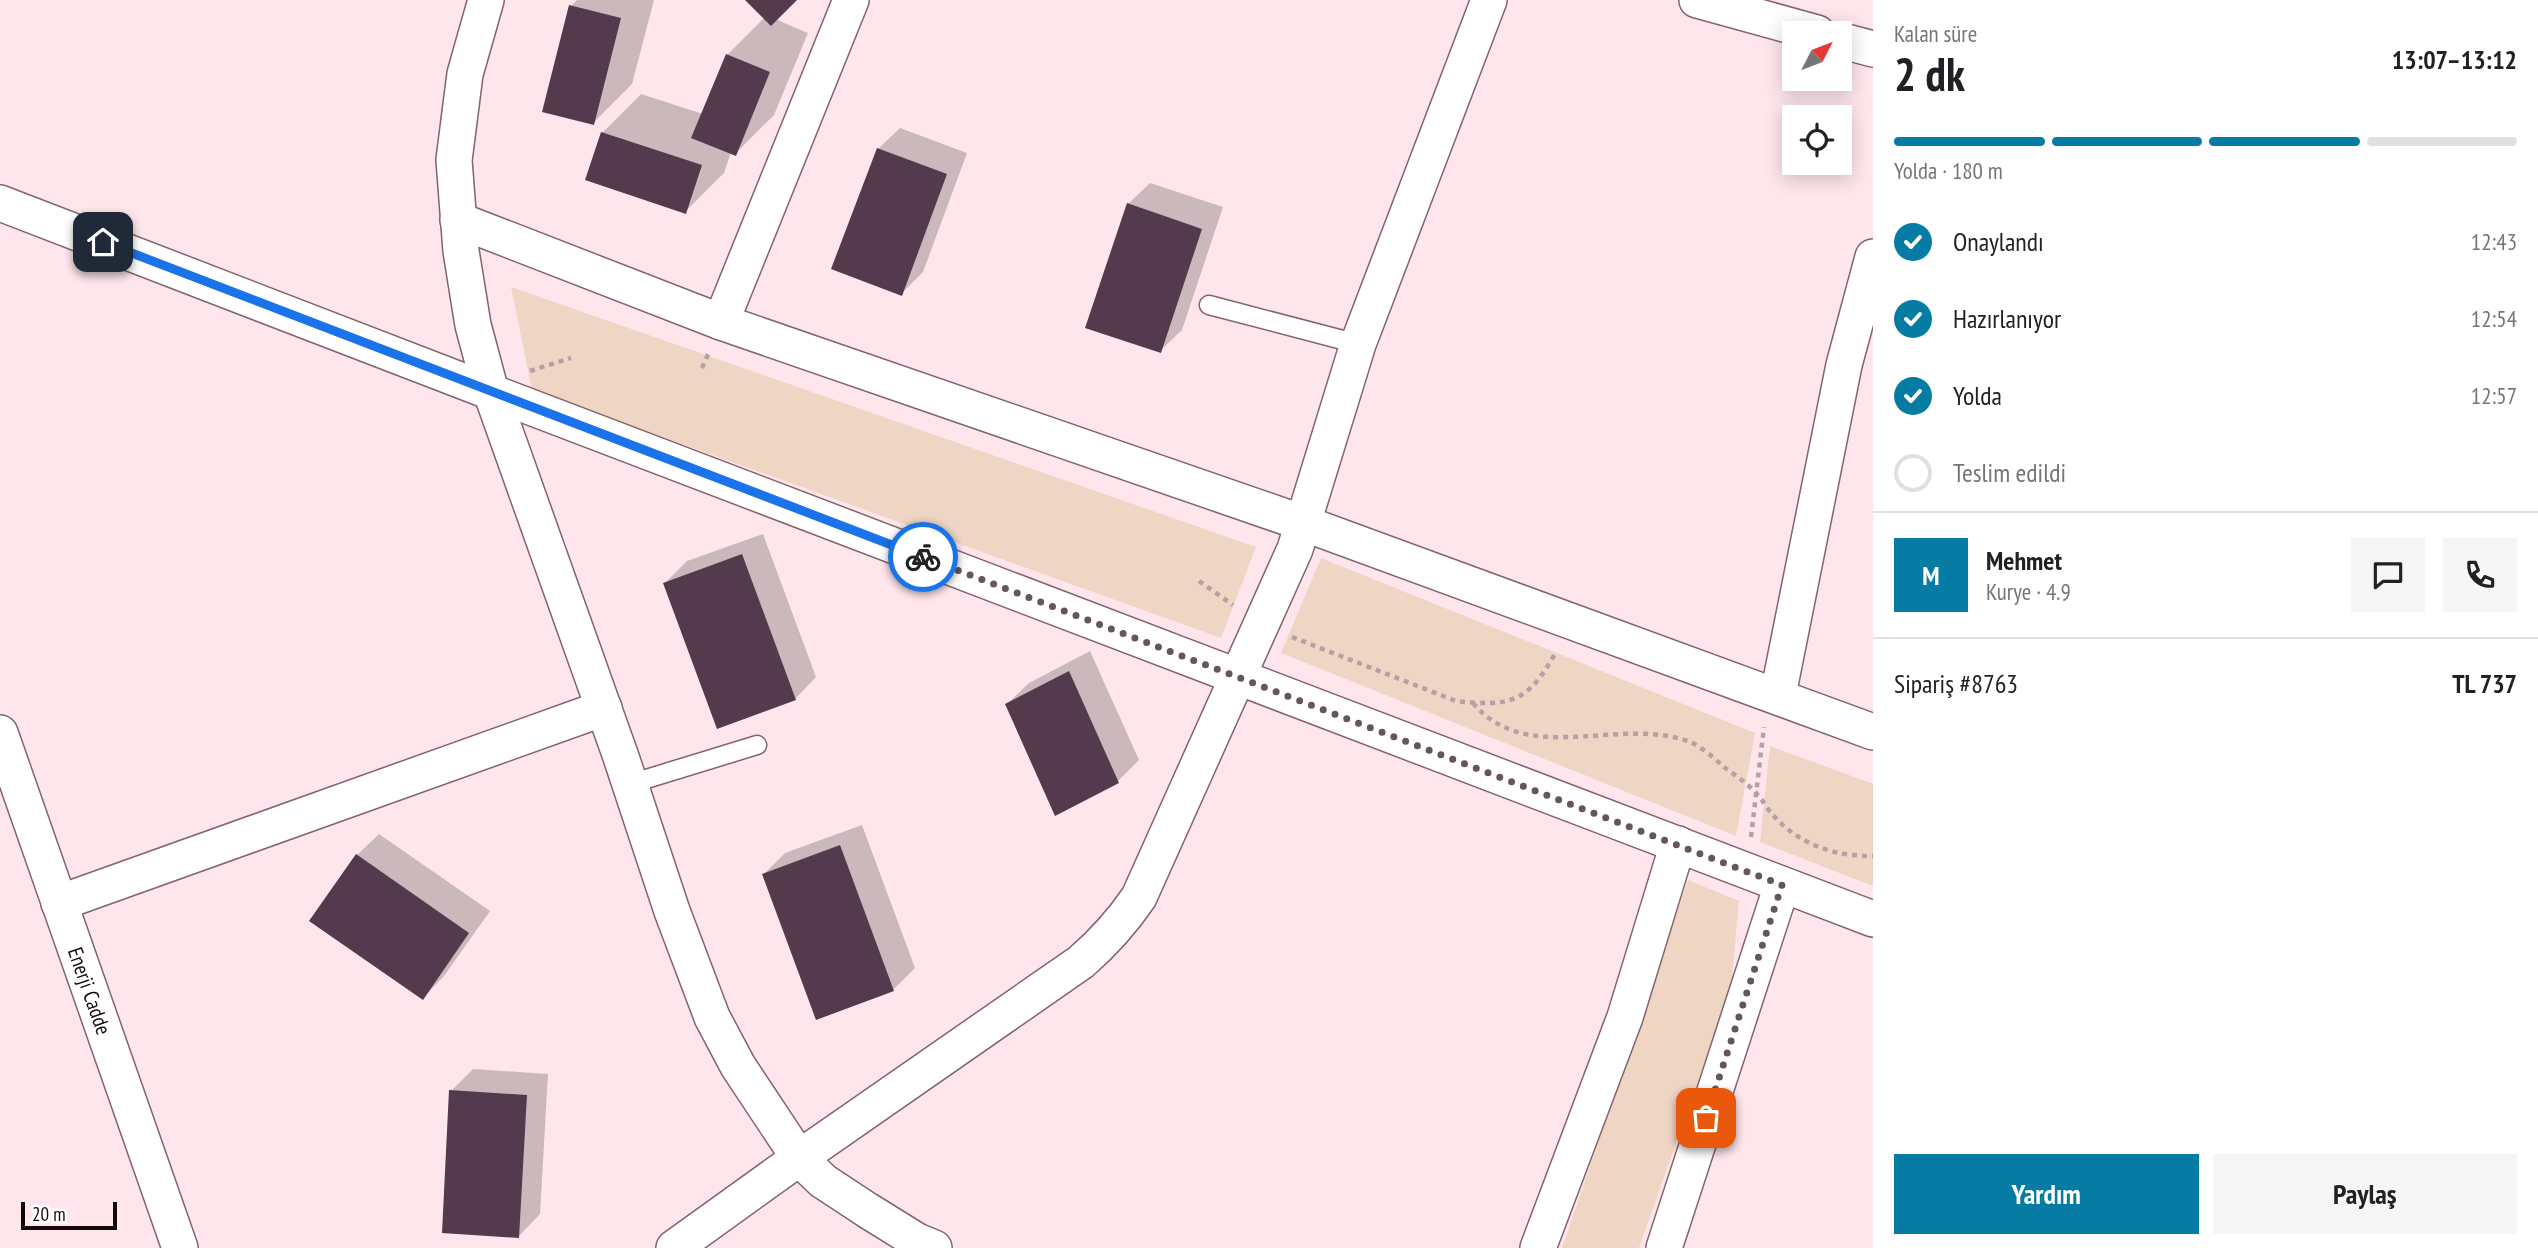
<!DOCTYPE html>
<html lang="tr">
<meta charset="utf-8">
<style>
:root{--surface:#fff;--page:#f6f6f6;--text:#202124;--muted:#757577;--line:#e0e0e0;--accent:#067ca4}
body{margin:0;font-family:"PT Sans Narrow",sans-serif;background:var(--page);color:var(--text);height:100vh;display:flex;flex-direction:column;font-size:26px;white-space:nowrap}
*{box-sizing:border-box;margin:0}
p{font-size:23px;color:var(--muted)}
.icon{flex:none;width:38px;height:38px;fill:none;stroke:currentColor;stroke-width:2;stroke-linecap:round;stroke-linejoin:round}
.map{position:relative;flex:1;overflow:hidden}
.details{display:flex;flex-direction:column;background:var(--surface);width:665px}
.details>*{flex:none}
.needle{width:46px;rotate:48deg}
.fabs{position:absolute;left:1782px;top:21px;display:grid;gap:14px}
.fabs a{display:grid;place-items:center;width:70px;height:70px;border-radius:0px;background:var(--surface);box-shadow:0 4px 18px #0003;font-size:35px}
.scale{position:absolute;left:21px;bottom:18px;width:96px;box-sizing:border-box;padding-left:7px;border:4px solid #14080b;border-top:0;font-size:19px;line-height:24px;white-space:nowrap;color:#14080b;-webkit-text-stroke:5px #fff;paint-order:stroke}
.pin{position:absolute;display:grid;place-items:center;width:60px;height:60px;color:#fff;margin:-30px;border-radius:14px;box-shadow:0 4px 10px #0006}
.courier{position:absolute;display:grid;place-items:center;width:70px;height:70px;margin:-35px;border:5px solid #1a73e8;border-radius:50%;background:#fff;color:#222;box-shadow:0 2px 9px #0007}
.overview em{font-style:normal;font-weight:700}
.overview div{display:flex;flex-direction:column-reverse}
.overview{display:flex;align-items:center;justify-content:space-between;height:119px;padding:0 21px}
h1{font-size:46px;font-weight:700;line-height:52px}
.bar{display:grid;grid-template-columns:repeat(4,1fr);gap:10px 7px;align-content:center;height:84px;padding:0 21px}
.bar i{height:9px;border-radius:5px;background:var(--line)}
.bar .active{background:var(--accent)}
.bar p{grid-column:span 4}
.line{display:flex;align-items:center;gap:18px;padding:0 21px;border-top:2px solid var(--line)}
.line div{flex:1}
.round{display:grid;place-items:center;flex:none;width:74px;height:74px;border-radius:0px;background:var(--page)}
ol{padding:0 21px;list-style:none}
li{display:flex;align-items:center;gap:21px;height:77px}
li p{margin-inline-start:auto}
li .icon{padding:7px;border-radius:50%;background:var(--accent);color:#fff;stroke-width:4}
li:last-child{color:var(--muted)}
li i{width:38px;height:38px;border:4px solid var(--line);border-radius:50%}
.action{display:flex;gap:14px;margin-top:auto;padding:14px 21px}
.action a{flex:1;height:80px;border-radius:0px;background:var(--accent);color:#fff;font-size:28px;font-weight:700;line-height:80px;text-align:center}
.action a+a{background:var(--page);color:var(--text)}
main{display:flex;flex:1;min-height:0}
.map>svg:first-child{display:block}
</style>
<main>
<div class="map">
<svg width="1873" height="1248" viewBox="0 0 1873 1248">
<rect width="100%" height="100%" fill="#fee6ec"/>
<!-- green -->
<path fill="#efd5c4" d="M511 287 1256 547 1221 638 532 390Z
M1321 558 1755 733 1736 836 1281 653Z
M1770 746 1873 784V886L1760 842Z
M1688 880 1739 901 1731 988 1639 1248H1562Z"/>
<!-- shadow -->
<path fill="#0003" d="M577 0H654L632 84 593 123 571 6Z
M748 0H795L775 19 808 33 774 115 735 154 731 152 724 173 685 212 602 133 641 94 703 114 727 55 765 17Z
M900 128 967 153 923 272 901 294 878 149Z
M1150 183 1223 207 1182 330 1160 351 1128 204Z
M763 534 816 677 795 699 665 583 687 561Z
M1090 651 1139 760 1118 781 1007 704 1029 683Z
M862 825 915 968 893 990 764 874 785 853Z
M379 834 490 911 444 976 423 998 357 855Z
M473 1069 548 1074 540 1214 519 1236 451 1091Z"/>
<!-- building -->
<path fill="#533a4d" d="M745 0H797L771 26Z
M569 5 621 18 594 125 542 112Z
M726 54 770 72 736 156 691 138Z
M601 132 702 165 686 214 585 180Z
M877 148 947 174 902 296 831 269Z
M1127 203 1202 229 1161 353 1085 328Z
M742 554 796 700 717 729 663 583Z
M1069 671 1119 783 1055 816 1005 704Z
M840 845 894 991 816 1020 762 874Z
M356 854 469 933 423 1000 309 921Z
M449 1090 527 1095 519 1238 442 1233Z"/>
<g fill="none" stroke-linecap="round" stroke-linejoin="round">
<defs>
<path id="lane" d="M1209 305 1358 344
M630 784 757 745"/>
<g id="street">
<path d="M486 0 465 74 454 160 461 251 473 325 491 392 621 757 672 911 712 1017 738 1066 799 1158 823 1181 867 1210 917 1241 934 1248"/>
<path d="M1697 0 1817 33"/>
<path d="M1839 40 1873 49"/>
<path d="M0 203 491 392 1873 919"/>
<path d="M458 220 721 322 1303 523 1873 732"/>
<path d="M721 322 851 0"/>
<path d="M1778 695 1844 365 1873 257"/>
<path id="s1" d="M0 733 180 1248"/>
<path d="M59 903 604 708"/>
<path d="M674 1248 799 1158 1081 962C1104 942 1122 922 1139 897L1295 549 1358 344 1489 0"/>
<path d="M1538 1248 1625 1017 1678 844"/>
<path d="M1664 1248 1782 885"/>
</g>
</defs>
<!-- lane casing -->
<use href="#lane" stroke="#84636b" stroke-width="21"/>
<!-- street casing -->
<use href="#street" stroke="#84636b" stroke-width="38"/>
<!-- path -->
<path stroke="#b5a0a6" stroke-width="4.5" stroke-dasharray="5 5" stroke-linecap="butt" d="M702 368 709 352
M530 371 571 358
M1199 581 1233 605
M1292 637 1456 701C1512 707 1528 702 1556 652
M1473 703C1527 768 1621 715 1690 742 1702 747 1714 758 1724 767 1735 775 1748 784 1757 794 1763 800 1767 809 1773 815 1798 844 1836 857 1873 856
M1751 837 1764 727"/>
<!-- lane -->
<use href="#lane" stroke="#fff" stroke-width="18"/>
<!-- street -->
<use href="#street" stroke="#fff" stroke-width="35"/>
</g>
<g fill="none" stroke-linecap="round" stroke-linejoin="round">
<!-- done -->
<path stroke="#66565a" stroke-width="7" stroke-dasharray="0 12.6" d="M923 557 1782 885 1706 1118"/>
<!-- route -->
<path stroke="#1a73e8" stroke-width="9" d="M103 242 923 557"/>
</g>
<g text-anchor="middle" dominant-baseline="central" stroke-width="7" stroke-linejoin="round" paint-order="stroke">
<!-- street labels -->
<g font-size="21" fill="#14080b" stroke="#fff">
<text stroke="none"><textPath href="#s1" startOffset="273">Enerji Cadde</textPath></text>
</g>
</g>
</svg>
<div class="fabs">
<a><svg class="needle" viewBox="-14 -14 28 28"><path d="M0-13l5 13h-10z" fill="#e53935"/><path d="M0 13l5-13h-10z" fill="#757577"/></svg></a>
<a><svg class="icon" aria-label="locate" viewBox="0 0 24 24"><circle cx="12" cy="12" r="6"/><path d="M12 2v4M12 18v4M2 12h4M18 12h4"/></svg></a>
</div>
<div class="scale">20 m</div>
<div class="pin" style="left:1706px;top:1118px;background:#ea580c"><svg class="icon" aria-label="bag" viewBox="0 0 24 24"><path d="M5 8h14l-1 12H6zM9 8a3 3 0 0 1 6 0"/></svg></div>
<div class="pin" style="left:103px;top:242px;background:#1f2937"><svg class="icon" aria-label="home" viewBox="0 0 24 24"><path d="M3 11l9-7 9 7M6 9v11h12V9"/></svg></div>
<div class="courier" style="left:923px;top:557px"><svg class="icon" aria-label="bike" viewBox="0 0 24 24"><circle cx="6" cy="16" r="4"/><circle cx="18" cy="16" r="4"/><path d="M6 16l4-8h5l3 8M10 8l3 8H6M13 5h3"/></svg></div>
</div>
<section class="details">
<div class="overview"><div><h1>2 dk</h1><p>Kalan süre</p></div><em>13:07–13:12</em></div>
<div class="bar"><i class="active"></i><i class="active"></i><i class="active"></i><i></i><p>Yolda · 180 m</p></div>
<ol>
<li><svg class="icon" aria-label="check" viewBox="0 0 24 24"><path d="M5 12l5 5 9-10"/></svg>Onaylandı<p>12:43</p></li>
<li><svg class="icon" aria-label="check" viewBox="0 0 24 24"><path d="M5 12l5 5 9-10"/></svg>Hazırlanıyor<p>12:54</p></li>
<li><svg class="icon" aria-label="check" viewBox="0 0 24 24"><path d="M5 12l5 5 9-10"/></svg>Yolda<p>12:57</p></li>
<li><i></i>Teslim edildi</li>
</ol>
<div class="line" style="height:126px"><b class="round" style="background:var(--accent);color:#fff">M</b><div><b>Mehmet</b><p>Kurye · 4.9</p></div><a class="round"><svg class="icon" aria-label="chat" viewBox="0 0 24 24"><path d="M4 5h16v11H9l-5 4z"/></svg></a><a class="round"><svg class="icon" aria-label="phone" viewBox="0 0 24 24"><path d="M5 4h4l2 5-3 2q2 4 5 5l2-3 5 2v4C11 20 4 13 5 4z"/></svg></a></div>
<div class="line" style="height:91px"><div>Sipariş #8763</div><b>TL 737</b></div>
<div class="action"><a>Yardım</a><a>Paylaş</a></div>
</section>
</main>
